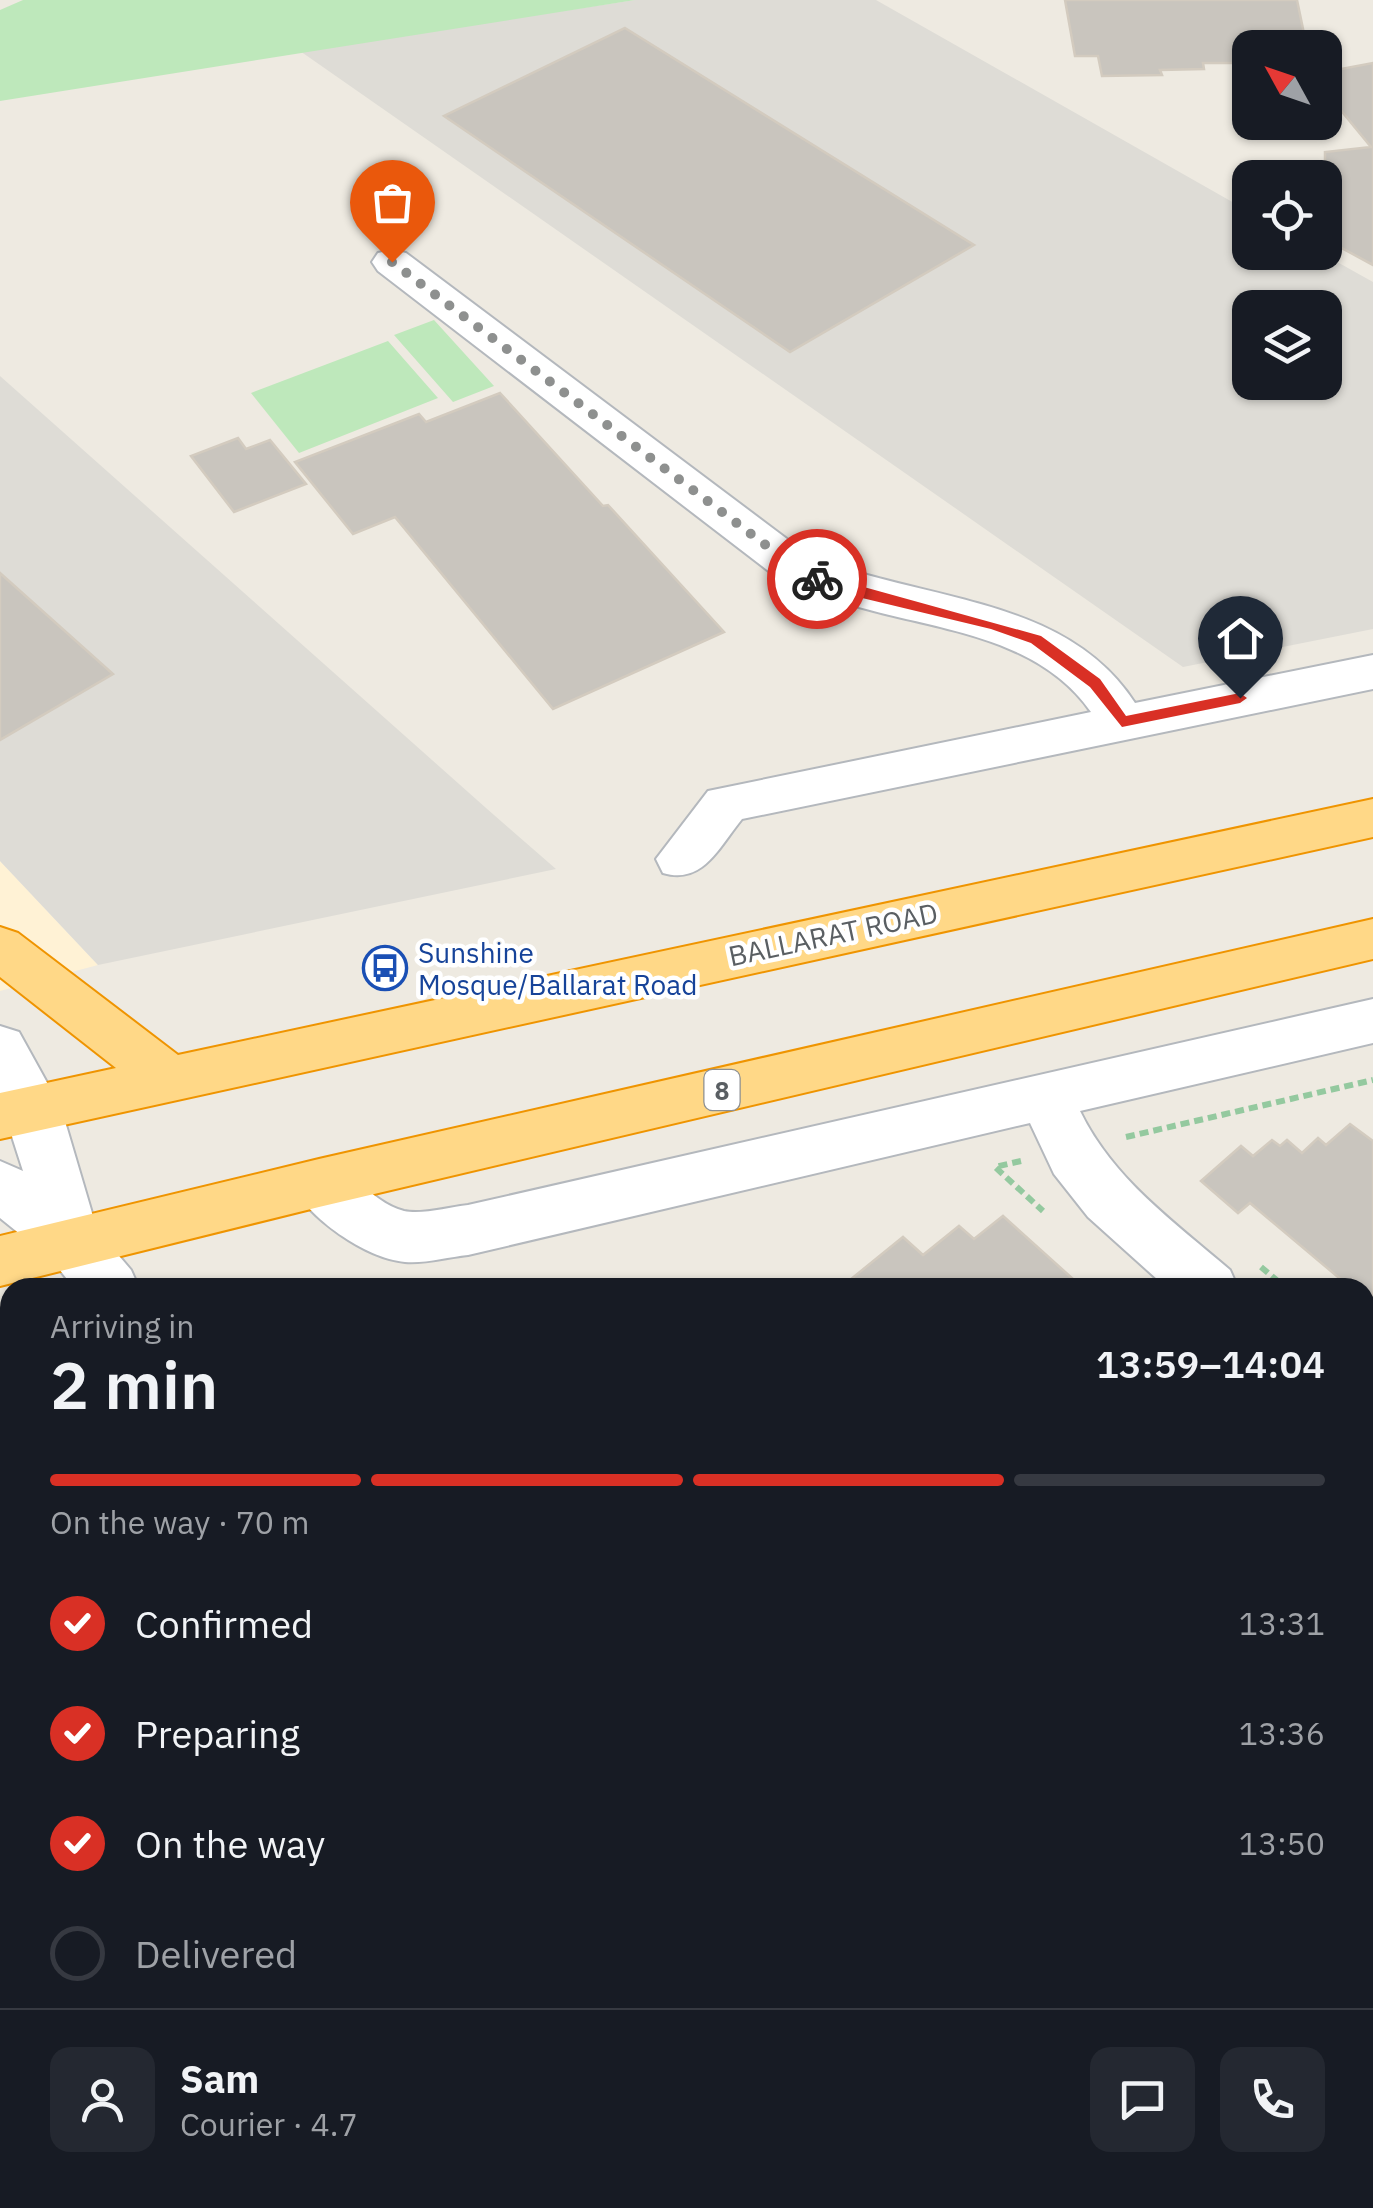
<!DOCTYPE html>
<meta charset="utf-8">
<style>
:root{--surface:#171b24;--page:#242831;--text:#f1f3f6;--muted:#9ea1a6;--line:#363941;--accent:#d93025}
body{margin:0;font-family:"IBM Plex Sans",sans-serif;background:var(--page);color:var(--text);height:100vh;display:flex;flex-direction:column;font-size:38px;white-space:nowrap}
*{box-sizing:border-box;margin:0}
p{font-size:32px;color:var(--muted)}
.icon{flex:none;width:55px;height:55px;fill:none;stroke:currentColor;stroke-width:2;stroke-linecap:round;stroke-linejoin:round}
.map{position:relative;flex:1;overflow:hidden}
.panel{position:absolute;left:0px;top:1278px;width:1375px;height:932px;display:flex;flex-direction:column;background:var(--surface);border-radius:30px 30px 0 0;box-shadow:0 2px 8px #0004}
.panel>*{flex:none}
.needle{width:65px;rotate:310deg}
.tools{position:absolute;left:1232px;top:30px;display:grid;gap:20px}
.tools a{display:grid;place-items:center;width:110px;height:110px;border-radius:20px;background:var(--surface);box-shadow:0 2px 8px #0004;font-size:50px}
.pin{position:absolute;display:grid;place-items:center;width:85px;height:85px;color:#fff;margin:-102px -42px;border-radius:50% 50% 50% 0;rotate:-45deg;box-shadow:0 0 10px #0007}
.pin .icon{rotate:45deg}
.courier{position:absolute;display:grid;place-items:center;width:100px;height:100px;margin:-50px;border:8px solid #d93025;border-radius:50%;background:#fff;color:#222;box-shadow:0 2px 12px #0007}
.summary em{font-style:normal;font-weight:600}
.summary div{display:flex;flex-direction:column-reverse}
.summary{display:flex;align-items:center;justify-content:space-between;height:170px;padding:0 50px}
h1{font-size:65px;font-weight:600;line-height:75px}
.bar{display:grid;grid-template-columns:repeat(4,1fr);gap:15px 10px;align-content:center;height:120px;padding:0 50px}
.bar i{height:12px;border-radius:8px;background:var(--line)}
.bar .active{background:var(--accent)}
.bar p{grid-column:span 4}
.line{display:flex;align-items:center;gap:25px;padding:0 50px;border-top:2px solid var(--line)}
.line div{flex:1}
.round{display:grid;place-items:center;flex:none;width:105px;height:105px;border-radius:20px;background:var(--page)}
ol{padding:0 50px;list-style:none}
li{display:flex;align-items:center;gap:30px;height:110px}
li p{margin-inline-start:auto}
li .icon{padding:10px;border-radius:50%;background:var(--accent);color:#fff;stroke-width:4}
li:last-child{color:var(--muted)}
li i{width:55px;height:55px;border:5px solid var(--line);border-radius:50%}
.map>svg:first-child{display:block}
</style>
<div class="map">
<svg width="1373" height="2208" viewBox="0 0 1373 2208">
<rect width="100%" height="100%" fill="#eeeae1"/>
<!-- commercial -->
<path fill="#fff2d5" d="M0 861 98 965 0 991Z
M10 1418V1827L0 1835V1422Z"/>
<!-- industrial -->
<path fill="#dedcd6" fill-rule="evenodd" d="M635 0H876L1250 212V252L1321 253 1373 282V629L1183 667 300 51ZM1250 308H1325V382H1250Z
M0 376 486 808 556 869 98 965 0 861Z"/>
<!-- green -->
<path fill="#bee8bb" d="M23 0H635L0 101V10Z
M434 320 494 386 453 402 394 335Z
M388 341 438 398 299 453 251 393Z"/>
<!-- building -->
<path fill="#c9c5be" stroke="#d3cbbf" stroke-width="2.5" d="M1065 0H1297L1307 48H1250V63H1203L1204 69 1160 70 1162 75 1102 76 1098 56H1075Z
M625 28 974 245 790 352 444 116Z
M1373 63V265L1325 239V152L1371 147 1325 91V72Z
M500 393 603 506 608 505 724 632 553 709 395 517 353 534 295 462 419 414 426 422Z
M238 438 246 449 270 440 306 484 234 512 191 456Z
M0 573 113 674 0 740Z
M1350 1124 1373 1141V1306L1365 1299V1288H1351L1250 1203 1238 1213 1201 1181 1241 1146 1253 1156 1272 1140 1280 1146 1287 1140 1302 1153 1318 1138 1326 1145Z
M1003 1216 1083 1288H840L903 1237 923 1255 959 1226 974 1239Z"/>
<g fill="none" stroke-linecap="round" stroke-linejoin="round">
<defs>
<path id="minor" d="M392 250 406 253 807 554C916 602 1064 593 1135 703L1373 655V689L742 819C719 847 703 885 663 873L656 859 708 791 1091 712C1041 640 948 631 870 610 837 602 806 590 775 576L378 271 372 262 378 253Z
M1373 999V1043L1080 1111C1113 1179 1174 1222 1230 1270L1238 1288H1167L1088 1217 1054 1174 1030 1123 468 1255C448 1257 424 1264 405 1262 365 1258 308 1218 291 1183L299 1166C348 1149 360 1199 404 1211 422 1215 449 1207 468 1205Z
M0 1026 19 1032 61 1108 97 1230 131 1270 139 1288H74L52 1260 0 1218V1161L23 1171 0 1099Z
M10 1344V1398L0 1401V1347Z
M1365 1395 1373 1398V1458L1365 1455Z
M846 2200H924L927 2208H849Z"/>
<path id="highway" d="M1373 799V837L0 1139V1093L116 1068 0 977V927L18 933 178 1055Z
M1373 919V959L319 1207 0 1286V1236L319 1159Z"/>
</defs>
<!-- minor casing -->
<use href="#minor" stroke="#b4b8bd" stroke-width="4"/>
<!-- highway casing -->
<use href="#highway" stroke="#ef9400" stroke-width="4"/>
<!-- path-far1 -->
<path stroke="#94c99f" stroke-width="6" stroke-dasharray="9 5" stroke-linecap="butt" d="M1126 1137 1373 1080
M1021 1161 995 1167 1043 1211
M1261 1267 1286 1288"/>
<!-- path -->
<path stroke="#94c99f" stroke-width="8" stroke-dasharray="12 6" stroke-linecap="butt" d="M1365 1355 1373 1362
M1365 1494 1373 1501"/>
<!-- minor -->
<use href="#minor" fill="#fff" fill-rule="evenodd"/>
<!-- highway -->
<use href="#highway" fill="#ffd887" fill-rule="evenodd"/>
</g>
<!-- route -->
<path fill="#d93025" d="M817 574 1041 636 1100 679 1126 716 1240 693 1247 698 1240 703 1122 727 1090 687 1031 643 991 629 833 591 812 582V575Z"/>
<g fill="none" stroke-linecap="round" stroke-linejoin="round">
<!-- done -->
<path stroke="#8e908f" stroke-width="10" stroke-dasharray="0 18" d="M392 262 792 565 817 579"/>
</g>
<!-- icons -->
<defs>
<symbol id="bus-ring" viewBox="-11 -11 22 22"><circle r="9.5" fill="#fff" stroke="#1a4fb4" stroke-width="1.5"/><path d="M-5-6H5V4H4V6H2V4H-2V6H-4V4H-5ZM-3.5-4V0h7V-4ZM-3.5 1.2v1.5H-2V1.2ZM2 1.2v1.5H3.5V1.2Z" fill="#1a4fb4"/></symbol>
</defs>
<g fill-rule="evenodd">
<use href="#bus-ring" x="360" y="943" width="50" height="50"/>
</g>
<g text-anchor="middle" dominant-baseline="central" stroke-width="9" stroke-linejoin="round" paint-order="stroke">
<!-- shield labels -->
<rect fill="#fff" stroke="#8c8f92" stroke-width="2.5" x="704.5" y="1070" width="35" height="40" rx="8"/>
<g font-size="25" font-weight="bold" fill="#5a5f63">
<text x="722" y="1090">8</text>
</g>
<!-- street labels -->
<g font-size="28" fill="#5a5f63" stroke="#fff">
<text transform="translate(833 934) rotate(-12)">BALLARAT ROAD</text>
</g>
<!-- transit labels -->
<g font-size="28" fill="#164399" stroke="#fff" text-anchor="start">
<text x="418" y="952">Sunshine<tspan x="418" dy="32">Mosque/Ballarat Road</tspan></text>
</g>
</g>
</svg>
<div class="tools">
<a><svg class="needle" viewBox="-14 -14 28 28"><path d="M0-13l5 13h-10z" fill="#e53935"/><path d="M0 13l5-13h-10z" fill="#9ea1a6"/></svg></a>
<a><svg class="icon" aria-label="locate" viewBox="0 0 24 24"><circle cx="12" cy="12" r="6"/><path d="M12 2v4M12 18v4M2 12h4M18 12h4"/></svg></a>
<a><svg class="icon" aria-label="layers" viewBox="0 0 24 24"><path d="M12 4l9 5-9 5-9-5zM3 14l9 5 9-5"/></svg></a>
</div>
<div class="pin" style="left:392px;top:262px;background:#ea580c"><svg class="icon" aria-label="bag" viewBox="0 0 24 24"><path d="M5 8h14l-1 12H6zM9 8a3 3 0 0 1 6 0"/></svg></div>
<div class="pin" style="left:1240px;top:698px;background:#1f2937"><svg class="icon" aria-label="home" viewBox="0 0 24 24"><path d="M3 11l9-7 9 7M6 9v11h12V9"/></svg></div>
<div class="courier" style="left:817px;top:579px"><svg class="icon" aria-label="bike" viewBox="0 0 24 24"><circle cx="6" cy="16" r="4"/><circle cx="18" cy="16" r="4"/><path d="M6 16l4-8h5l3 8M10 8l3 8H6M13 5h3"/></svg></div>
<section class="panel">
<div class="summary"><div><h1>2 min</h1><p>Arriving in</p></div><em>13:59–14:04</em></div>
<div class="bar"><i class="active"></i><i class="active"></i><i class="active"></i><i></i><p>On the way · 70 m</p></div>
<ol>
<li><svg class="icon" aria-label="check" viewBox="0 0 24 24"><path d="M5 12l5 5 9-10"/></svg>Confirmed<p>13:31</p></li>
<li><svg class="icon" aria-label="check" viewBox="0 0 24 24"><path d="M5 12l5 5 9-10"/></svg>Preparing<p>13:36</p></li>
<li><svg class="icon" aria-label="check" viewBox="0 0 24 24"><path d="M5 12l5 5 9-10"/></svg>On the way<p>13:50</p></li>
<li><i></i>Delivered</li>
</ol>
<div class="line" style="height:180px"><a class="round"><svg class="icon" aria-label="person" viewBox="0 0 24 24"><circle cx="12" cy="8" r="4"/><path d="M4 21q1-7 8-7t8 7"/></svg></a><div><b>Sam</b><p>Courier · 4.7</p></div><a class="round"><svg class="icon" aria-label="chat" viewBox="0 0 24 24"><path d="M4 5h16v11H9l-5 4z"/></svg></a><a class="round"><svg class="icon" aria-label="phone" viewBox="0 0 24 24"><path d="M5 4h4l2 5-3 2q2 4 5 5l2-3 5 2v4C11 20 4 13 5 4z"/></svg></a></div>
</section>
</div>
